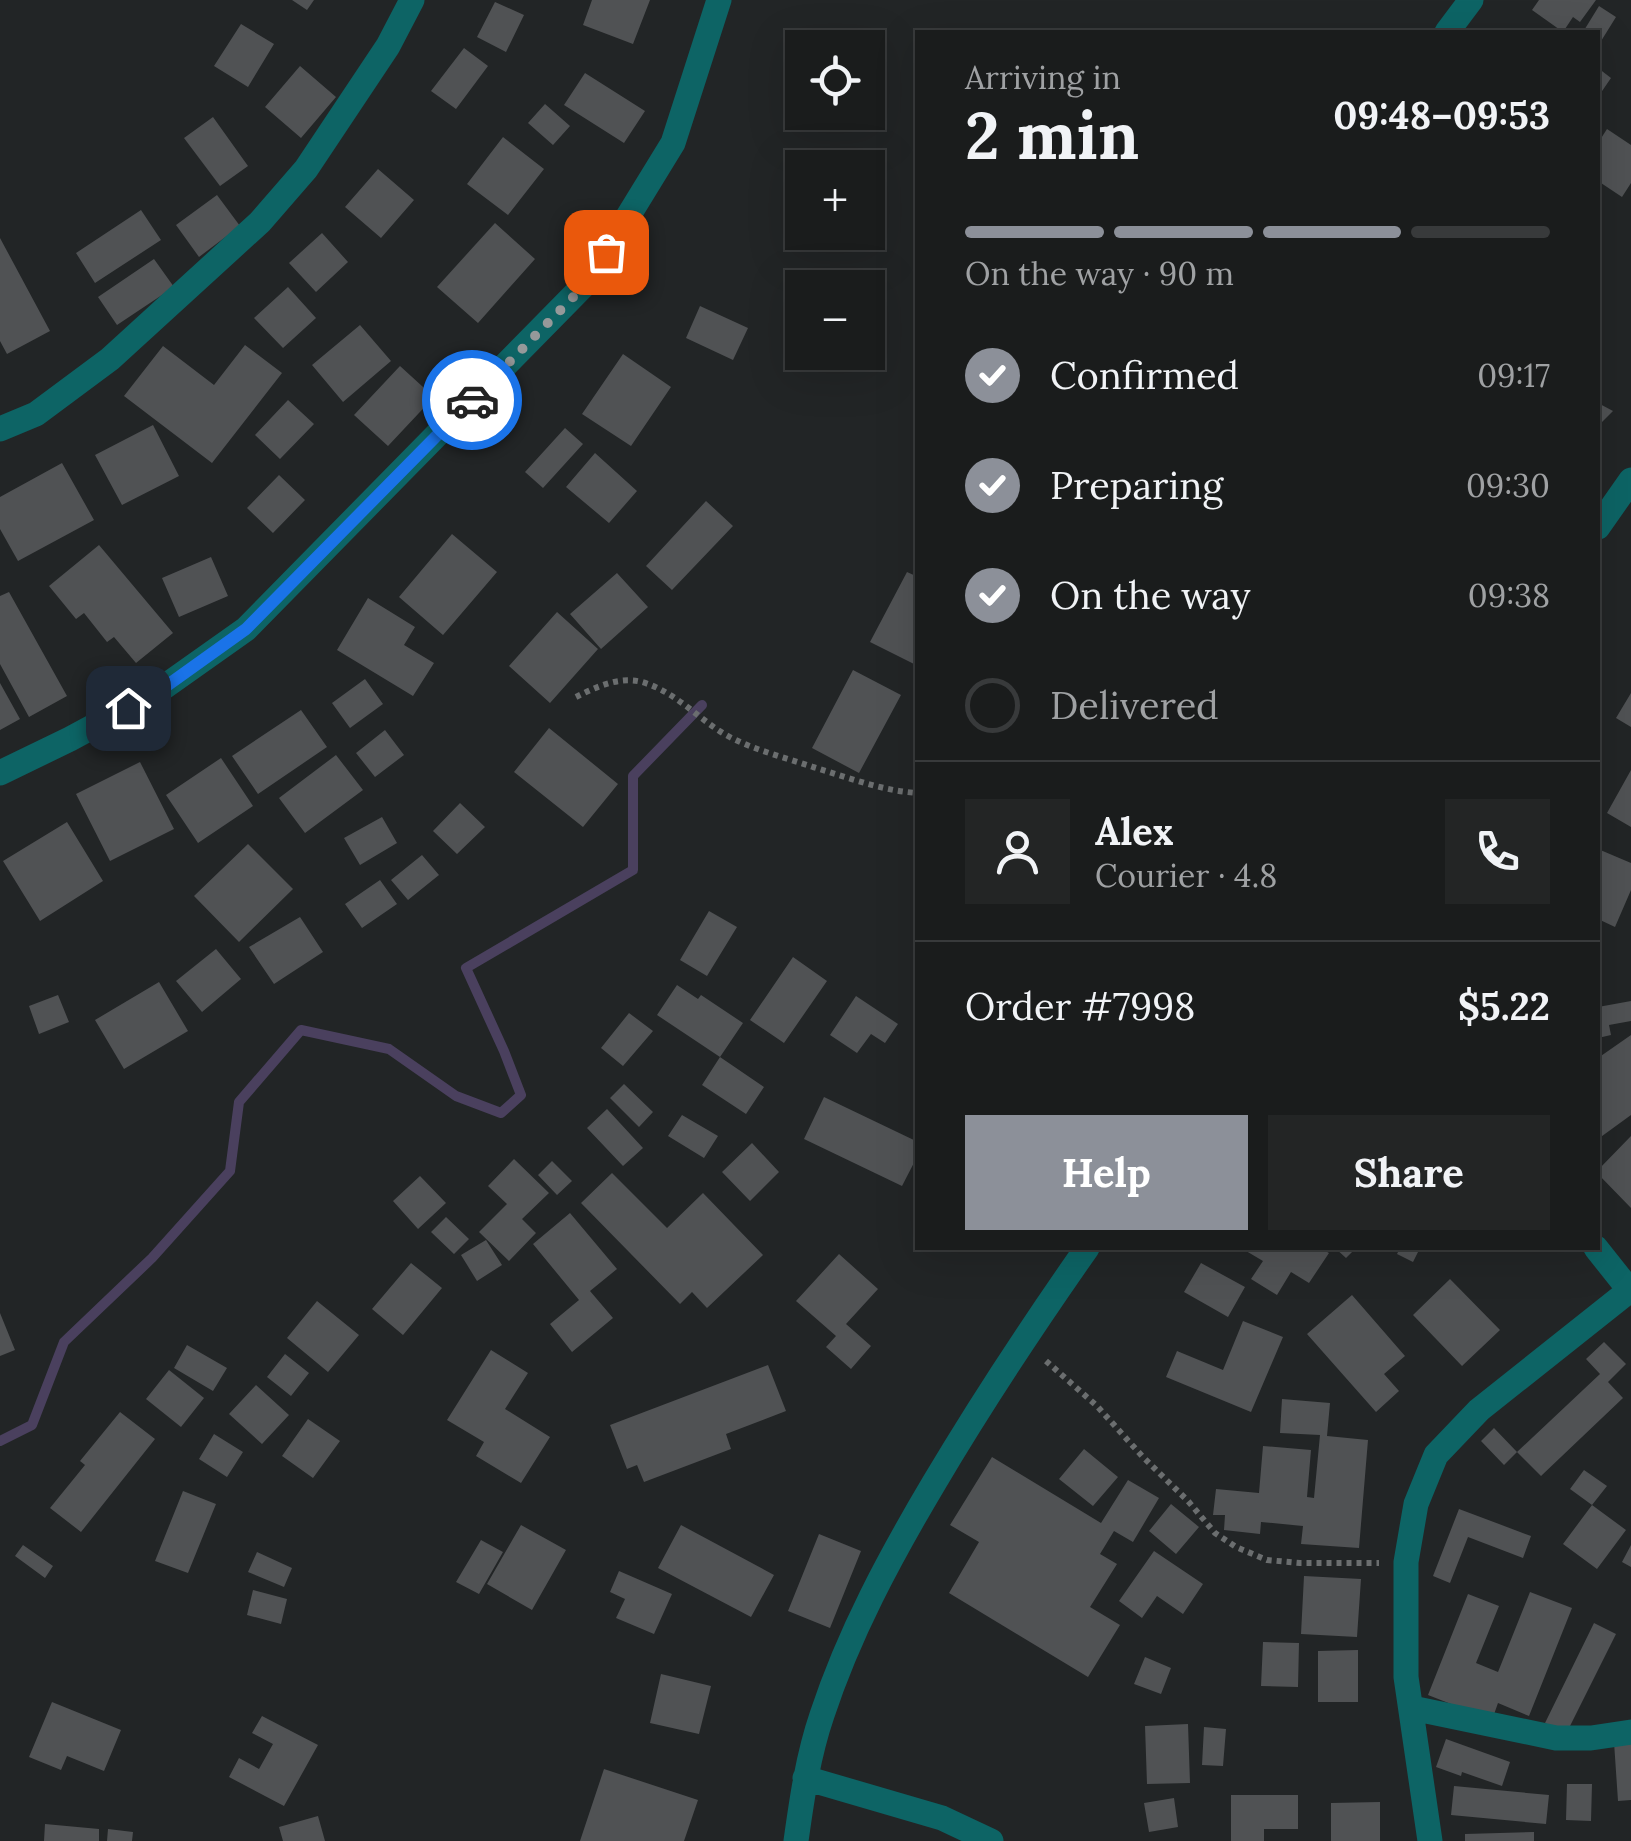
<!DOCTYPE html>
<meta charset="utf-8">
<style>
:root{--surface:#1a1c1c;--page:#232525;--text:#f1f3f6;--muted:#9fa1a3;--line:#383a3b;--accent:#8c9099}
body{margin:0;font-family:Lora,serif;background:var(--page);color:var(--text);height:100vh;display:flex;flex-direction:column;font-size:38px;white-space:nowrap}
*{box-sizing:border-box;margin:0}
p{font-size:32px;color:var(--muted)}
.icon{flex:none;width:55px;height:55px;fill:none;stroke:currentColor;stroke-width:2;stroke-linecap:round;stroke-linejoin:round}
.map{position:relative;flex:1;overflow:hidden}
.side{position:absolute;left:915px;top:30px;width:685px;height:1220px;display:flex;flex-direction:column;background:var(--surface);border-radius:0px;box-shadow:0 10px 40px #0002,0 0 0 2px var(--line)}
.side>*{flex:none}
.fabs{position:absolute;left:785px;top:30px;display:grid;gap:20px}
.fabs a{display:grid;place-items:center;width:100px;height:100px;border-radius:0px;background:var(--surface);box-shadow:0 10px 40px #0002,0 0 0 2px var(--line);font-size:50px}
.pin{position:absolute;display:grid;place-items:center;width:85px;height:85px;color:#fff;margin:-42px;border-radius:20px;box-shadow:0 5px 15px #0006}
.courier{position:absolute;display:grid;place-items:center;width:100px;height:100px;margin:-50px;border:8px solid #1a73e8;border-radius:50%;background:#fff;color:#222;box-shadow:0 2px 12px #0007}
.headline em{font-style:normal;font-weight:700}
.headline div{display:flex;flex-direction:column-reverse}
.headline{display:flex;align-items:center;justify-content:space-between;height:170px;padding:0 50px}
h1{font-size:65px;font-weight:700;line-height:75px}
.bar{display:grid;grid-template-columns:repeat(4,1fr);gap:15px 10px;align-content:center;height:120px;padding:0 50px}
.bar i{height:12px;border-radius:8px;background:var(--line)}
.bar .on{background:var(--accent)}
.bar p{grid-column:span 4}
.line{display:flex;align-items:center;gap:25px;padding:0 50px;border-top:2px solid var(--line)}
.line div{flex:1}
.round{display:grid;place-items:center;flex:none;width:105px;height:105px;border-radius:0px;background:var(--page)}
ol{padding:0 50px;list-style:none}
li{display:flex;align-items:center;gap:30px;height:110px}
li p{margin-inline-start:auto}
li .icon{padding:10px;border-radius:50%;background:var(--accent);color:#fff;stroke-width:4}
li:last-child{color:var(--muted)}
li i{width:55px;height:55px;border:5px solid var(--line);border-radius:50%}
.button{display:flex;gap:20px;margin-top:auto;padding:20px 50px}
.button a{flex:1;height:115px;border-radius:0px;background:var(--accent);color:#fff;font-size:40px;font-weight:700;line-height:115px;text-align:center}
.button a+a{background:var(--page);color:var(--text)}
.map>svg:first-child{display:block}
</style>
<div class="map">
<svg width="1631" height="1841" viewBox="0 0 1631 1841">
<rect width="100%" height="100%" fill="#222526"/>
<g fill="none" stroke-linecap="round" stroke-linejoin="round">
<!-- stream -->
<path stroke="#4a405e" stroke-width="10" d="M0 1441 32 1425 64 1342 152 1258 230 1171 239 1102 301 1030 389 1049 456 1096 501 1113 521 1095 504 1051 466 968 633 870V776L702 705"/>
</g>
<!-- building -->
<path fill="#505254" d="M292 0H314L307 10Z
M592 0H650L633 44 583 25Z
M1539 0H1596L1580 22 1573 17 1563 32 1532 10Z
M495 2 524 15 506 52 477 37Z
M1599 6 1616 17 1598 46V32H1583Z
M241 24 274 44 248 87 214 66Z
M464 48 488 66 456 109 431 91Z
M300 66 336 97 301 138 265 107Z
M1598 68 1611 78 1598 97Z
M585 73 645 111 624 143 564 105Z
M545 104 570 126 553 145 528 123Z
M213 117 248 166 220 186 184 138Z
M1607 129 1631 145V183L1622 197 1598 181V143Z
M503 137 544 169 508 215 467 184Z
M378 169 414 200 381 238 345 207Z
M217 195 240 226 199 257 176 225Z
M141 210 161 240 95 283 76 253Z
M495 223 535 259 478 323 437 287Z
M322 233 348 262 316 292 289 263Z
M0 238 50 331 7 354 0 341Z
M154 259 174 287 117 325 98 297Z
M288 287 316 318 283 348 254 318Z
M700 306 748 328 733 360 686 338Z
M360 325 391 361 343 402 312 365Z
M245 345 282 373 212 463 124 396 163 346 214 385Z
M623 354 671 387 631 446 582 414Z
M400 366 434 397 388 446 354 415Z
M288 400 314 424 280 459 255 435Z
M1598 403 1613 411 1601 423 1598 421Z
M153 425 179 476 122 505 95 455Z
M565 428 583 444 543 488 525 472Z
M595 453 637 491 609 523 566 487Z
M62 463 94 520 18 561 0 529V497Z
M279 475 305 500 273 533 247 508Z
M706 501 733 526 672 590 646 566Z
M452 534 497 572 443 635 399 597Z
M99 545 173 633 136 663 114 637 107 642 84 613 76 619 49 586Z
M211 557 228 596 179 617 162 578Z
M907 572 918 577V666L870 642Z
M617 573 648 607 601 649 570 614Z
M9 592 67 696 29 717 0 664V596Z
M368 598 415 627 404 645 434 663 413 696 337 650Z
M557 612 598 649 550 703 509 666Z
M853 670 901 695 859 773 812 748Z
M365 679 383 704 350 728 332 703Z
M0 683 20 719 0 730Z
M1631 693V727L1616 718Z
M301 710 327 747 258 794 232 756Z
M549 728 618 784 583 827 514 772Z
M385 730 404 755 375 777 356 753Z
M336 755 363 790 305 833 279 798Z
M221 758 253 806 198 843 166 795Z
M140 762 174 829 110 861 76 794Z
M1631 770V827L1607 813Z
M460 803 485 827 457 854 433 831Z
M382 817 397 843 360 865 344 838Z
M67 822 103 881 40 921 3 861Z
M248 844 293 889 239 942 194 896Z
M1598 849 1631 863V890L1615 927 1598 919Z
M422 855 439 875 408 900 391 880Z
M380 880 397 904 362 928 345 904Z
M709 911 737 927 707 976 680 960Z
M300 917 323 952 274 984 249 947Z
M216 949 241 979 202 1012 176 981Z
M793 957 827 981 784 1043 750 1020Z
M159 982 188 1031 124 1069 95 1020Z
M677 985 698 999 701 995 743 1023 720 1057 764 1087 746 1114 702 1085 720 1057 657 1015Z
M58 995 69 1022 39 1034 29 1006Z
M856 996 898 1024 885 1043 871 1034 857 1053 830 1035Z
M1631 1001V1021L1609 1025 1611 1035 1598 1038V1007Z
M629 1013 653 1031 623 1066 601 1048Z
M1631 1035V1115L1598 1139V1058Z
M624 1084 653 1112 639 1127 610 1098Z
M824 1097 918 1142V1155L902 1186 804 1139Z
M607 1109 643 1148 623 1166 587 1128Z
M682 1115 718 1136 704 1158 668 1136Z
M1631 1136V1208L1598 1174V1170Z
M752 1143 779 1172 750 1201 722 1172Z
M514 1159 549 1193 522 1219 536 1233 509 1261 479 1232 507 1204 488 1186Z
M552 1161 572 1181 557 1195 538 1175Z
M612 1173 667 1228 703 1193 763 1255 707 1308 692 1292 680 1304 581 1203Z
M420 1176 446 1203 418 1229 393 1201Z
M570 1213 617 1269 590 1291 613 1318 572 1352 550 1324 579 1300 533 1244Z
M446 1217 469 1239 454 1254 431 1232Z
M486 1240 502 1265 477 1281 461 1255Z
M1241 1248H1320L1329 1253 1309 1283 1291 1272 1277 1295 1251 1279 1263 1261Z
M1335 1248H1356L1346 1258Z
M1400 1248H1420L1413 1262 1397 1254Z
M839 1254 878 1289 846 1324 871 1346 851 1369 826 1347 836 1336 796 1301Z
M411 1263 442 1288 403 1335 372 1309Z
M1201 1263 1245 1287 1228 1317 1184 1292Z
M1450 1279 1500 1330 1462 1366 1413 1315Z
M1352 1295 1405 1356 1384 1374 1399 1391 1376 1412 1307 1334Z
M317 1301 359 1335 328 1372 287 1338Z
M0 1313 15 1350 0 1356Z
M1243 1321 1283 1337 1251 1412 1166 1377 1177 1351 1223 1370Z
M1604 1342 1626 1364 1608 1382 1623 1398 1541 1476 1517 1452 1504 1465 1481 1441 1494 1428 1517 1452 1600 1374 1586 1359Z
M187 1345 227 1368 213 1391 174 1368Z
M491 1350 528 1373 505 1409 550 1437 521 1483 476 1456 484 1442 447 1420Z
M285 1354 309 1373 291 1396 267 1377Z
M768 1365 786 1411 726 1434 731 1449 644 1482 637 1465 627 1469 610 1425Z
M169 1370 204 1398 181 1427 146 1399Z
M256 1385 289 1415 262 1444 229 1414Z
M1282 1399 1330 1403 1327 1436 1368 1440 1359 1548 1301 1544 1303 1526 1261 1522 1260 1534 1224 1530 1225 1515H1213L1216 1489 1259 1493 1263 1446 1311 1450 1307 1497 1314 1498 1320 1435 1280 1433Z
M120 1412 155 1439 81 1532 50 1508 85 1465 80 1461Z
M308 1419 340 1441 313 1478 282 1456Z
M214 1434 243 1452 227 1477 199 1459Z
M1084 1449 1118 1477 1093 1506 1059 1479Z
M992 1457 1101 1523 1128 1480 1159 1498 1133 1542 1114 1531 1100 1554 1117 1564 1090 1607 1120 1625 1088 1677 949 1593 979 1542 950 1525Z
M1584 1470 1607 1486 1592 1505 1570 1489Z
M183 1491 216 1504 188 1573 155 1561Z
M1171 1504 1199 1527 1176 1554 1149 1531Z
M1592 1505 1626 1530 1597 1569 1563 1544Z
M1459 1509 1531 1536 1523 1558 1468 1537 1450 1583 1433 1576Z
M521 1525 566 1550 532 1610 487 1584Z
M681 1525 774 1575 751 1617 658 1568Z
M819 1534 861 1551 830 1628 788 1611Z
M481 1540 503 1552 479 1594 456 1582Z
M23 1545 53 1566 45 1578 15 1556Z
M1631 1545V1567L1622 1562Z
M1154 1551 1203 1584 1183 1614 1157 1596 1142 1618 1119 1601Z
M257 1552 292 1568 284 1587 248 1572Z
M619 1571 672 1594 654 1634 616 1618 625 1599 610 1592Z
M1304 1576 1361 1579 1357 1637 1301 1634Z
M253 1590 287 1599 281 1624 247 1615Z
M1530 1592 1572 1608 1529 1716 1498 1703 1492 1720 1428 1695 1468 1594 1499 1606 1476 1663 1498 1672Z
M1594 1623 1616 1634 1566 1734 1545 1723Z
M1263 1642 1299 1643 1298 1687 1261 1686Z
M1358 1650V1702H1318V1651Z
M1145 1657 1171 1668 1161 1694 1134 1684Z
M661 1674 711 1686 699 1734 650 1723Z
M52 1702 121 1730 104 1771 67 1756 61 1770 29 1757Z
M262 1716 318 1745 284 1806 229 1777 239 1758 259 1769 273 1744 252 1733Z
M1188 1724 1190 1783 1147 1784 1145 1726Z
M1204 1727 1226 1729 1223 1766 1202 1765Z
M1446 1739 1510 1762 1502 1786 1462 1772 1461 1776 1436 1767Z
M1631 1740V1800L1618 1801 1614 1742Z
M604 1769 698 1800 684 1841H580Z
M1567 1784H1592L1591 1821 1566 1820Z
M1454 1786 1549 1795 1546 1824 1451 1815Z
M1231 1795H1298V1829H1264V1841H1231Z
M1174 1798 1178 1827 1149 1832 1144 1803Z
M1380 1802V1841H1331V1803Z
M318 1816 325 1841H283L279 1827Z
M45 1824 99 1829V1841H44Z
M108 1829 133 1832 132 1841H107Z
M1534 1832V1841H1465V1834Z"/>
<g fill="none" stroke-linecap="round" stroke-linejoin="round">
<!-- path -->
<path stroke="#6b6e6f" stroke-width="6" stroke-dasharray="5 5" stroke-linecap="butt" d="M576 697C596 687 619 676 642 682 676 692 697 718 726 735 753 750 784 757 813 767 847 777 882 791 918 793
M1046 1361 1097 1406 1142 1456 1188 1501 1215 1533 1236 1547 1267 1560 1300 1563H1379"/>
<!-- minor -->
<path stroke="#0d6465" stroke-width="25" d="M1447 32 1471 0
M0 429 36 414 110 359 260 222 306 169 388 46 412 0
M1598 527 1631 480
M0 773 70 739 157 692 246 629 589 280 673 143 719 0
M1596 1248 1631 1292
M1412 1708 1556 1738H1591L1631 1732
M805 1778 942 1818 991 1841
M796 1841C802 1798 808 1756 822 1715 849 1633 890 1557 934 1483 982 1402 1033 1325 1087 1248
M1430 1841 1406 1677V1562L1416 1504 1436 1455 1479 1410 1630 1290"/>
</g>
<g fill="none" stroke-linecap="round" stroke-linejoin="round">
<!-- done -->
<path stroke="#96999a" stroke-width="10" stroke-dasharray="0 18" d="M472 400 590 280 606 252"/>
<!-- route -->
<path stroke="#1a73e8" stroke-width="12" d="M128 708 158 692 246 629 472 400"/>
</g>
</svg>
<div class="fabs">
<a><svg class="icon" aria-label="locate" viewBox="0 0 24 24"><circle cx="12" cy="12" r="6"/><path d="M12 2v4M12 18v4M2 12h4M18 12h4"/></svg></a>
<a>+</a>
<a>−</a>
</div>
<div class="pin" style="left:606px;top:252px;background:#ea580c"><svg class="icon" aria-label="bag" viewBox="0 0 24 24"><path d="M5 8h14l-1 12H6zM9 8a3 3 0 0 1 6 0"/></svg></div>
<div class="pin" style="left:128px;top:708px;background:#1f2937"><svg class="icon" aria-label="home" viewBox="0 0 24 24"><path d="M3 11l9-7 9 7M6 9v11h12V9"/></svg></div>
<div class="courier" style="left:472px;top:400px"><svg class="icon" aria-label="car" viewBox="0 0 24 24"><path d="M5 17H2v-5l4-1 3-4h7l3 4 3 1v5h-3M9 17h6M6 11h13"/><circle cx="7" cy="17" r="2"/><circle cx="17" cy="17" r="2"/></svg></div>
<section class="side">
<div class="headline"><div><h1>2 min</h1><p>Arriving in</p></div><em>09:48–09:53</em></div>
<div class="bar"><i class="on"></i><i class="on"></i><i class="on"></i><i></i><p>On the way · 90 m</p></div>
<ol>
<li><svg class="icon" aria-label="check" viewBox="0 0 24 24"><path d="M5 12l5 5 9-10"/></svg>Confirmed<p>09:17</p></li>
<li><svg class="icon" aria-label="check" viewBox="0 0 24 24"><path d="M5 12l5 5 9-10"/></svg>Preparing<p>09:30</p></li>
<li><svg class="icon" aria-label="check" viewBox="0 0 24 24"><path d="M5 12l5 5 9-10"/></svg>On the way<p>09:38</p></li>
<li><i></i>Delivered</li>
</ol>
<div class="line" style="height:180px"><a class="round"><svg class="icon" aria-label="person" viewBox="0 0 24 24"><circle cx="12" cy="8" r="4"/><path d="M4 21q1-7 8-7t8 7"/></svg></a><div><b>Alex</b><p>Courier · 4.8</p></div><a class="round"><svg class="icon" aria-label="phone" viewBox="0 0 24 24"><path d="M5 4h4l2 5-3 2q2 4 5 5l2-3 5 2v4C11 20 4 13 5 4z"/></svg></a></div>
<div class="line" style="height:130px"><div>Order #7998</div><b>$5.22</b></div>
<div class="button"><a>Help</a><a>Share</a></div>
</section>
</div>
